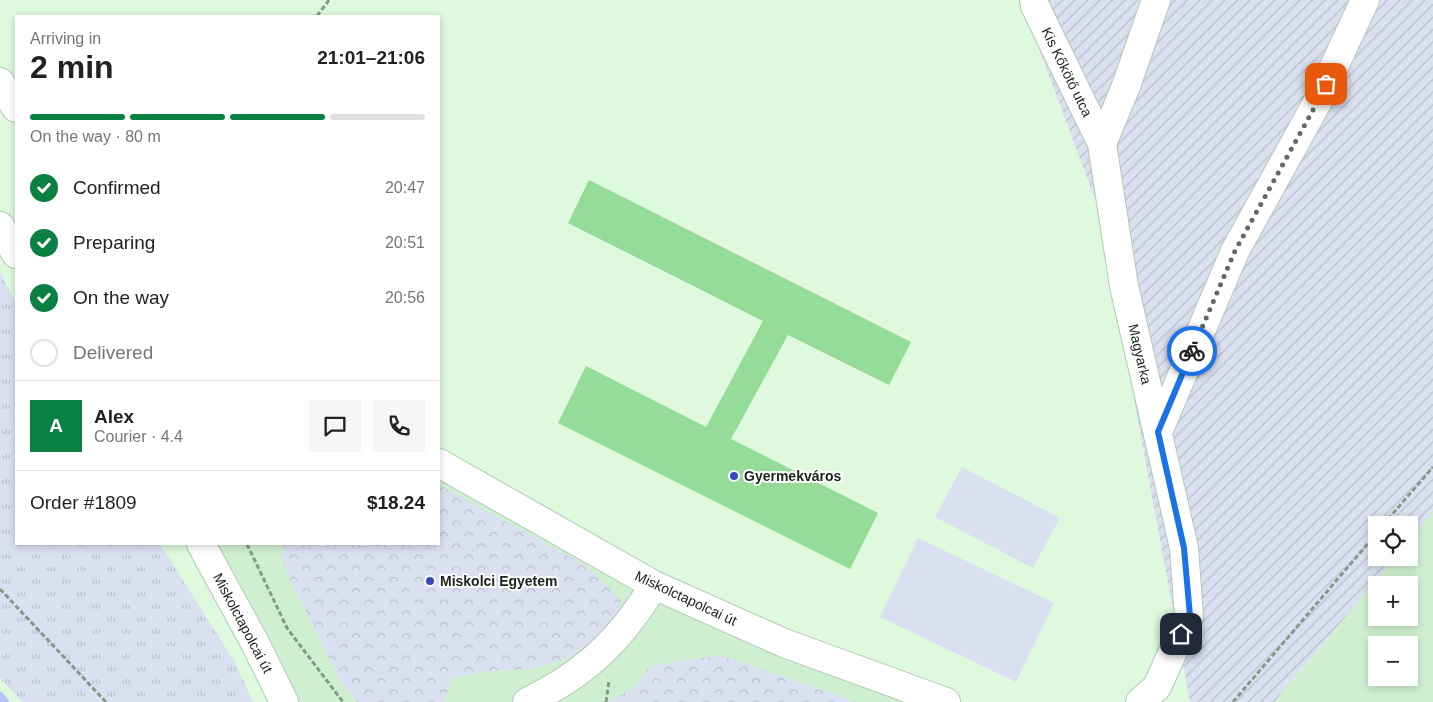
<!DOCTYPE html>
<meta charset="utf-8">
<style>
:root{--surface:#fff;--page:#f6f6f6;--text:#222;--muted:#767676;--line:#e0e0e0;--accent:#0b8043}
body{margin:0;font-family:Arial,sans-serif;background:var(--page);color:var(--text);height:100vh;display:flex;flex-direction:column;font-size:19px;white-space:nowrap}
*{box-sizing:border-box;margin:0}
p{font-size:16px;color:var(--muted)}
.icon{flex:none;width:28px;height:28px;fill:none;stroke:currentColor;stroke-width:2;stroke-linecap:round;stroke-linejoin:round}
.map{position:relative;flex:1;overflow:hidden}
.details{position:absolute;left:15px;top:15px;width:425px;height:530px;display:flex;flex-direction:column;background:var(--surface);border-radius:0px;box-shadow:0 2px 8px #0003}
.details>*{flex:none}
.tools{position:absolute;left:1368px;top:516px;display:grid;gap:10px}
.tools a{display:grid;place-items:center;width:50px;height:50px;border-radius:0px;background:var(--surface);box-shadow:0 2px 8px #0003;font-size:25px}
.pin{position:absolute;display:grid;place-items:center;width:42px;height:42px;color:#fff;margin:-21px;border-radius:10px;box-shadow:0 2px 8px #0006}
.courier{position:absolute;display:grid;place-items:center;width:50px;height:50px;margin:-25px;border:4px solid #1a73e8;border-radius:50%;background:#fff;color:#222;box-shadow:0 1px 6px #0007}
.overview em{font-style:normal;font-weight:800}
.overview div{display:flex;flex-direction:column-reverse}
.overview{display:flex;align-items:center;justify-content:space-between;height:85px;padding:0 15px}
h1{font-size:32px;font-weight:800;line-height:38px}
.bar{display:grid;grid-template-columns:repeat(4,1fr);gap:8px 5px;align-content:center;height:60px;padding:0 15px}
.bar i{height:6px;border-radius:4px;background:var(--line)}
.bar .active{background:var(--accent)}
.bar p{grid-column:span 4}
.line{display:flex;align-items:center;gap:12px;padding:0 15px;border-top:1px solid var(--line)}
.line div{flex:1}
.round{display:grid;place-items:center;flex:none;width:52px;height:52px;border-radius:0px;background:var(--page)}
ol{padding:0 15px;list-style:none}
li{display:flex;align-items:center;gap:15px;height:55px}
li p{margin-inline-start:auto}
li .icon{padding:5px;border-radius:50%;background:var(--accent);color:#fff;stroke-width:4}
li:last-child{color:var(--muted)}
li i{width:28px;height:28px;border:2px solid var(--line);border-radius:50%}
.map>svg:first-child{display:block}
</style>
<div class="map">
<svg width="1433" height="702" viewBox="0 0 1433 702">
<defs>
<pattern id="grass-tufts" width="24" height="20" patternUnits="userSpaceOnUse" patternTransform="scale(1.25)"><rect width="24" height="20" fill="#dae0f0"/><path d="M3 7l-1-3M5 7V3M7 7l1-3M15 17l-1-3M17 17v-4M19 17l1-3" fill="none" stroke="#bac0cd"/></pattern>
<pattern id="forest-crowns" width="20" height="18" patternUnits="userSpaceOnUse" patternTransform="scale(1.25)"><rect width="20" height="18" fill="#dae0f0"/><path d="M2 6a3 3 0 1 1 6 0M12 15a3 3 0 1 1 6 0" fill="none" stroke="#bac0cd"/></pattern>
<pattern id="garden-furrows" width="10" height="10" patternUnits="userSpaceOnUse" patternTransform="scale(1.25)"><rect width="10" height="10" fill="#dae0f0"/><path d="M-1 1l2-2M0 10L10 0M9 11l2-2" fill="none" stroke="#bac0cd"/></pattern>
</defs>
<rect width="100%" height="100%" fill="#def9de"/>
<!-- built -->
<path fill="#cff0d0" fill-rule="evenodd" d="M439 471 700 619 954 702H283L209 544H439Z
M1433 512V702H1274L1395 558H1409V541ZM1376 585H1409V618H1376ZM1376 645H1409V678H1376Z"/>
<!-- grass -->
<path fill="url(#grass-tufts)" d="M0 273 16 302V544H160L234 661 253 702H22L0 678Z
M633 689 641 702H606Z"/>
<!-- forest -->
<path fill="url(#forest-crowns)" d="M439 485 585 565 621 600 619 619 587 651 532 669 478 672 453 678 443 702H357L340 681 283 565 282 544H439Z
M721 655 856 702H641L633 689 650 666Z"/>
<!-- garden -->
<path fill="url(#garden-furrows)" d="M1021 0H1433V512L1409 541V525H1376V558H1395L1274 702H1190L1099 210Z"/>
<!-- pitch -->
<path fill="#dae0f0" d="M962 467 1060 518 1033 568 935 517Z
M918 538 1054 603 1016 682 880 617Z"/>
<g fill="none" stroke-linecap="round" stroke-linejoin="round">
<!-- stream -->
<path stroke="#b3c3f5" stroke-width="8" d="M0 696 5 702"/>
</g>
<!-- building -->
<path fill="#94dc97" d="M589 180 911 342 889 385 788 335 731 439 878 513 850 569 558 423 586 366 706 427 763 321 568 223Z"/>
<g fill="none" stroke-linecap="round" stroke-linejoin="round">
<defs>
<path id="minor" d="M1034 0 1035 6 1102 144
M0 82 16 108
M0 226 16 254
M1158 432 1235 251 1318 101 1365 0
M439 463 654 585 784 643 946 702
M201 544 256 645 284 702
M527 702C585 674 621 640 654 585
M1140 702 1157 687 1189 616 1184 548 1124 286 1102 144 1126 86 1156 0"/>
</defs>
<!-- minor casing -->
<use href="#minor" stroke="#b0cab0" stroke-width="30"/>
<!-- path -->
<path stroke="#869986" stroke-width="3" stroke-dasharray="5 2.5" stroke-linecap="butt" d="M317 16 329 0
M1383 525 1433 467
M247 544 287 628 343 702
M0 589 106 702
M606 702 609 681
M1233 702 1376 534"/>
<!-- minor -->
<use href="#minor" stroke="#fff" stroke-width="28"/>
</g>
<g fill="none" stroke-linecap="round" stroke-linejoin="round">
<!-- done -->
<path stroke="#5e6e5e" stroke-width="5" stroke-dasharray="0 9" d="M1192 351 1235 251 1318 101 1326 84"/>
<!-- route -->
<path stroke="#1a73e8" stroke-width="6" d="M1181 634 1190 616 1184 548 1158 432 1192 351"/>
</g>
<!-- markers -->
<g fill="#3648bb" stroke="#fdfdfd" stroke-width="2">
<circle cx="734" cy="476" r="5"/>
<circle cx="430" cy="581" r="5"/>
</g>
<g text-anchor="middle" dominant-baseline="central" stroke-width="4" stroke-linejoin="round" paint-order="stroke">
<!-- street labels -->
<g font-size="14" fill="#192319" stroke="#fdfdfd">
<text transform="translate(1067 72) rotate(64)">Kis Kőkötő utca</text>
<text transform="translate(1140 354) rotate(77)">Magyarka</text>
<text transform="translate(686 598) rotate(25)">Miskolctapolcai út</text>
<text transform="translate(243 623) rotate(62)">Miskolctapolcai út</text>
</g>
<!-- poi labels -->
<g font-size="14" font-weight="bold" fill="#192319" stroke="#fdfdfd" text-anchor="start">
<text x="744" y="476">Gyermekváros</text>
<text x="440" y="581">Miskolci Egyetem</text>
</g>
</g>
</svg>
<div class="tools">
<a><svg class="icon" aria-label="locate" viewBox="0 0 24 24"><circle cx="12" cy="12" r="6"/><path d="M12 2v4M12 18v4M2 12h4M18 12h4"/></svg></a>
<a>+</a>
<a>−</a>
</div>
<div class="pin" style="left:1326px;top:84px;background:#ea580c"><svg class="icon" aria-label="bag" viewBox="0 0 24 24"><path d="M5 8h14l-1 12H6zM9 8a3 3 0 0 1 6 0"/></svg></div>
<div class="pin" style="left:1181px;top:634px;background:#1f2937"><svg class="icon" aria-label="home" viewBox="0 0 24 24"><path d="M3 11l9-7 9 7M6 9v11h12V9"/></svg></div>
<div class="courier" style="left:1192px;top:351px"><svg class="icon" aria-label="bike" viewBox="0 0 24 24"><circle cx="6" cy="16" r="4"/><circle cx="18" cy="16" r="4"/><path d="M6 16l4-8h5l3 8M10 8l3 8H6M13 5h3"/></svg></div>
<section class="details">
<div class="overview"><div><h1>2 min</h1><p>Arriving in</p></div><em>21:01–21:06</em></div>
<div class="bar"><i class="active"></i><i class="active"></i><i class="active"></i><i></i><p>On the way · 80 m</p></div>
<ol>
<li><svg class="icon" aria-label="check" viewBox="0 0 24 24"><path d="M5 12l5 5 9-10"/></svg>Confirmed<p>20:47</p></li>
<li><svg class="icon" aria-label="check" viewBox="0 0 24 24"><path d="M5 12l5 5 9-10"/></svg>Preparing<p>20:51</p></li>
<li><svg class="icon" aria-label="check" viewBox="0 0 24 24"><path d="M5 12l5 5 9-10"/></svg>On the way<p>20:56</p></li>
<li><i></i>Delivered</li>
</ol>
<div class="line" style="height:90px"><b class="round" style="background:var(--accent);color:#fff">A</b><div><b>Alex</b><p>Courier · 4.4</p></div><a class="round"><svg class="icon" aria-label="chat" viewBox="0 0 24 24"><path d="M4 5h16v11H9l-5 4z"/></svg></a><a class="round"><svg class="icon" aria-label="phone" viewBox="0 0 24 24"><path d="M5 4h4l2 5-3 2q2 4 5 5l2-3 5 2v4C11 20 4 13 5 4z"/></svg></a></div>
<div class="line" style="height:65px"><div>Order #1809</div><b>$18.24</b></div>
</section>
</div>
